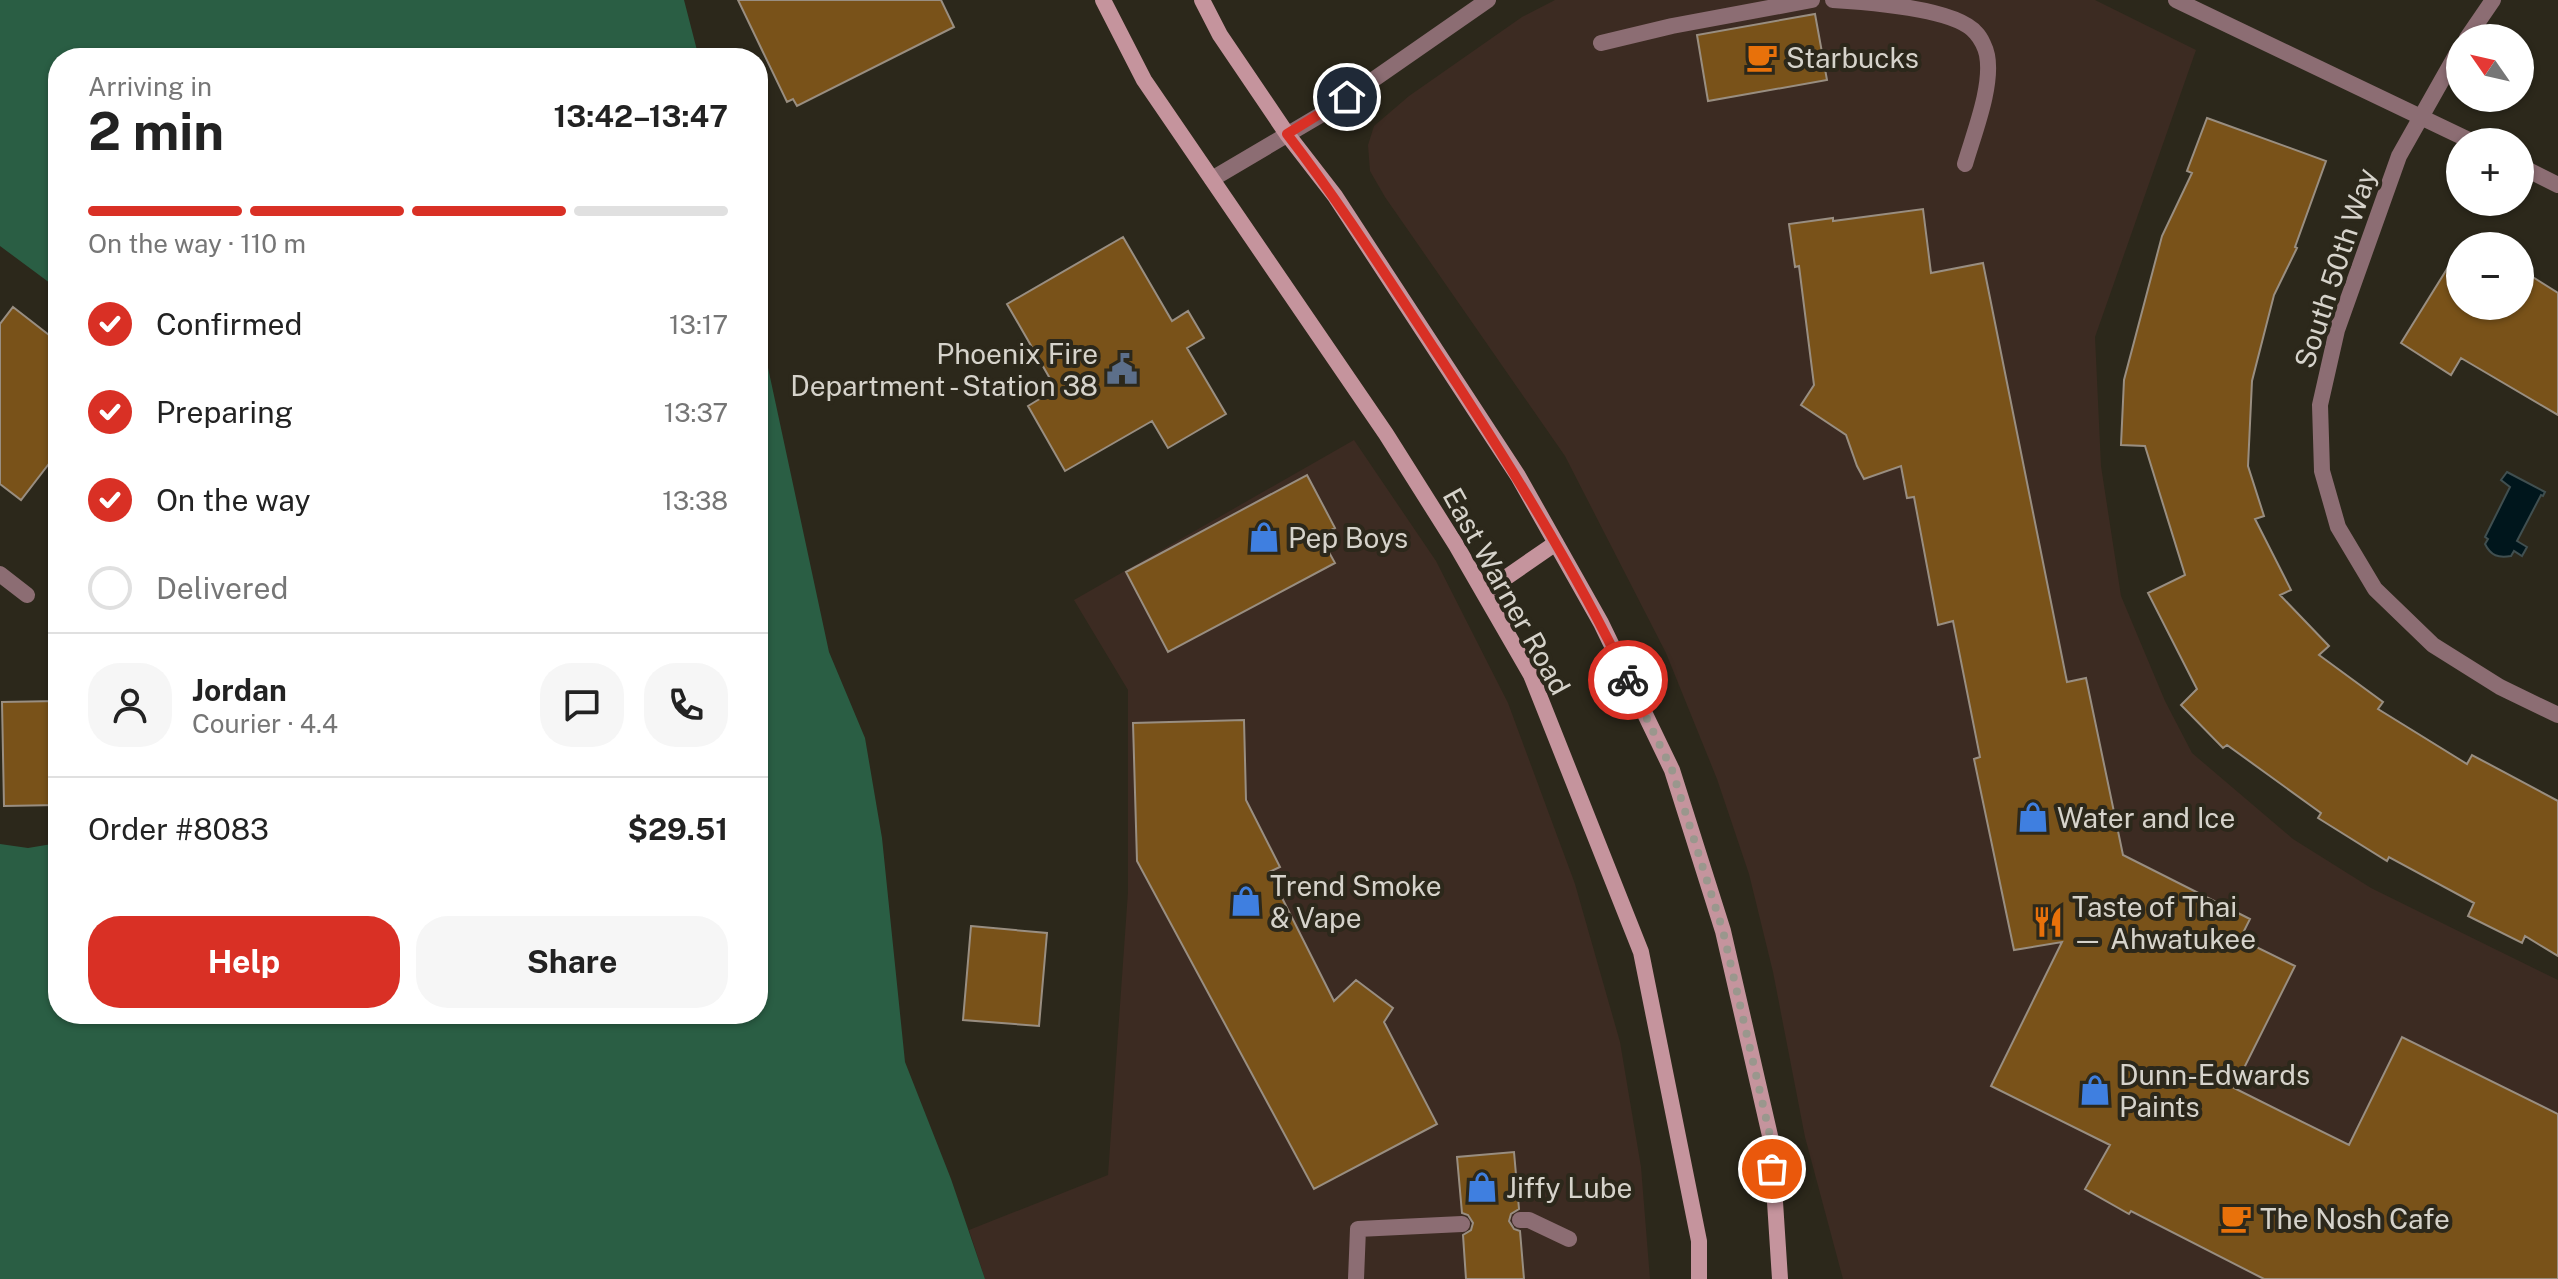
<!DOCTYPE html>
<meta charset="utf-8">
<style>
:root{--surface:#fff;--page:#f6f6f6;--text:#222;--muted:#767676;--line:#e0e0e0;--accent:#d93025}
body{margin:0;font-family:"Public Sans",sans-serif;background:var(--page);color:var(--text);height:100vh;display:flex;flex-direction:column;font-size:30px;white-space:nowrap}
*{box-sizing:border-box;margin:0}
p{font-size:26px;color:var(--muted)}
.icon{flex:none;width:44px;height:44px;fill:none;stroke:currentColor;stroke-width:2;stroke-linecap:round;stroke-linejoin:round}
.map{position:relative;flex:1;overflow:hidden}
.drawer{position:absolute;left:48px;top:48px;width:720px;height:976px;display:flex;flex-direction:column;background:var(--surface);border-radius:32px;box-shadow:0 2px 6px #0004}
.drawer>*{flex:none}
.needle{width:52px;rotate:304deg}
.controls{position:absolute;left:2446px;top:24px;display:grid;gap:16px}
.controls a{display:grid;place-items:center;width:88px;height:88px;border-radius:50%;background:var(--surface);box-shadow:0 2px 6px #0004;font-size:40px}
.pin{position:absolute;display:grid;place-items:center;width:68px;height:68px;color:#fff;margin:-34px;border:4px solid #fff;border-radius:50%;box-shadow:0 2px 8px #0007}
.courier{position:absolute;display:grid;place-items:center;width:80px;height:80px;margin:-40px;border:6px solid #d93025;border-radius:50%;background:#fff;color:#222;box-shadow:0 2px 10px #0007}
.overview em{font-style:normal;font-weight:700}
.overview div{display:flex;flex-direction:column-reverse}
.overview{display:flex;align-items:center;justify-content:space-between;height:136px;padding:0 40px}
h1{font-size:52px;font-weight:700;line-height:60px}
.bar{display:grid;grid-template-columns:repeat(4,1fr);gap:12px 8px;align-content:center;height:96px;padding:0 40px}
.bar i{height:10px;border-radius:6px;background:var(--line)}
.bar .active{background:var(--accent)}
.bar p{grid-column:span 4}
.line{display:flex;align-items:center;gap:20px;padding:0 40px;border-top:2px solid var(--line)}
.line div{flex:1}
.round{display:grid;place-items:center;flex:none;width:84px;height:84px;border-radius:32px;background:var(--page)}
ol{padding:0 40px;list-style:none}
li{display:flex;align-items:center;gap:24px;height:88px}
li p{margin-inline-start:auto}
li .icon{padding:8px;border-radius:50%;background:var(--accent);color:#fff;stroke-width:4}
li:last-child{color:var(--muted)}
li i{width:44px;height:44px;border:4px solid var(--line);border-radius:50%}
.cta{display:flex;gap:16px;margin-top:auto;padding:16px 40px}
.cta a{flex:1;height:92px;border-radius:32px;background:var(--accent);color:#fff;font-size:32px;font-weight:700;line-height:92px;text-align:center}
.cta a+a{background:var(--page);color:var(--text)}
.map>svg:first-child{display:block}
</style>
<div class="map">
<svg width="2558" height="1279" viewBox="0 0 2558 1279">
<rect width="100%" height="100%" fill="#2c281b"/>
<!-- commercial -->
<path fill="#3c2b22" d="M1555 0H2095L2196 50 2095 337 2101 466 2121 596 2165 701 2192 753 2293 839 2371 888 2558 980V1279H1843L1805 1137 1773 972 1749 874 1717 779 1666 653 1565 456 1385 197 1370 171 1368 145 1374 126 1409 96 1522 17Z
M1354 440 1436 561 1508 703 1575 884 1620 1042 1641 1167 1650 1279H985L969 1230 1108 1175 1128 892V690L1074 600Z"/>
<!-- green -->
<path fill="#2a5e44" d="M0 0H684L699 58H58V289L0 246Z
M758 321 829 652 865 738 882 838 905 1062 951 1179 985 1279H0V844L28 848 58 843V1014H758Z"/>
<!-- water -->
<path fill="#00161c" stroke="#404f50" stroke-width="2" d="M2507 472 2545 492 2543 496 2541 495 2517 541 2527 547 2522 556 2514 551 2511 556C2498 558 2491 556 2485 544L2488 539 2485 537 2510 487 2501 480Z"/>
<!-- building -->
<path fill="#795219" stroke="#998e81" stroke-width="2" d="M738 0H941L954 27 797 106 793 99 787 102Z
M1815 14 1827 80 1708 101 1697 35Z
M2207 118 2326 161 2295 247 2297 248 2274 295 2252 381 2248 466 2264 516 2255 519 2291 590 2280 595 2329 646 2319 655 2383 702 2378 709 2467 764 2472 755 2558 801V956L2525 936 2522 943 2468 916 2474 903 2389 857 2387 861 2318 818 2321 813 2227 745 2223 748 2181 705 2197 689 2148 593 2185 575 2145 446 2121 445 2124 380 2162 236 2192 173 2187 171Z
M1923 209 1931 273 1983 263 2067 682 2086 678 2123 855 2250 919 2240 939 2295 966 2234 1088 2349 1145 2402 1037 2558 1114V1279H2264L2131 1211 2129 1214 2085 1189 2110 1145 1991 1086 2062 942 2014 950 1974 759 1980 757 1953 621 1938 625 1914 497 1907 498 1901 466 1864 479 1857 466 1846 435 1801 405 1814 385 1799 266 1795 267 1789 224 1833 218V221Z
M1123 237 1172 321 1188 311 1204 338 1187 348 1226 414 1168 448 1152 421 1065 471 1028 406 1056 389 1007 304Z
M2460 248V306H2520V269L2558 293V415L2461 358 2451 375 2401 343Z
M13 307 58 342V452L21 500 0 484V324Z
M1307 475 1335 528 1320 536 1335 563 1168 652 1126 572Z
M57 701 58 805 4 806 2 702Z
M1244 720 1246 800 1280 867 1269 872 1334 1001 1356 980 1393 1008 1384 1022 1437 1124 1314 1189 1137 861 1133 723Z
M971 926 1047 933 1039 1026 963 1020Z
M1514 1152 1519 1209 1511 1214 1509 1221 1514 1229 1520 1231 1524 1279H1466L1463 1235 1471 1230 1473 1223 1468 1215 1462 1213 1457 1157Z"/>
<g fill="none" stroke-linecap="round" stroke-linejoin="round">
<!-- service -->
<path stroke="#8c6d73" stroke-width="16" d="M1833 0C1865 2 1956 8 1976 33 1981 38 1986 49 1987 55 1993 86 1974 133 1965 164
M1601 43 1672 26 1812 0
M1520 1220H1529L1569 1239
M1356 1279 1358 1229 1462 1224"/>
<!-- minor -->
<path stroke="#8c6d73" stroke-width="16" d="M2176 0 2473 142
M2467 38 2493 0
M2460 48 2399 156 2337 330 2320 405 2322 471 2338 527 2375 589 2433 645 2500 687 2558 715
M2520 166 2558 185
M1212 179 1334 107 1488 0
M0 574 27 595"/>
<!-- secondary -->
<path stroke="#c5949d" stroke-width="16" d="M1103 0 1144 80 1386 434 1456 545 1531 675 1641 952 1699 1241V1279
M1202 0 1220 35 1287 134 1335 196 1518 476 1601 623 1672 770 1723 931 1771 1140 1780 1279
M1485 592 1556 543"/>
</g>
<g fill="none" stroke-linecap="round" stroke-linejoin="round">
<!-- done -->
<path stroke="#9a978d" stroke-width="8" stroke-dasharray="0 14.4" d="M1628 680 1672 770 1723 931 1771 1140 1772 1169"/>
<!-- route -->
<path stroke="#d93025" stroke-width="10" d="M1347 97 1287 134C1341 204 1387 277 1435 350 1505 457 1573 565 1628 680"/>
</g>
<!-- icons -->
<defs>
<symbol id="cafe-bare" viewBox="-9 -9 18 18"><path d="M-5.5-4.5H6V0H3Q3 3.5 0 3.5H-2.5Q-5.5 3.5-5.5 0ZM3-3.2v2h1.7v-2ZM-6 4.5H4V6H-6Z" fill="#e8710a" stroke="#2c281b" stroke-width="2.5" paint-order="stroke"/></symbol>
<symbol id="civic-bare" viewBox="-9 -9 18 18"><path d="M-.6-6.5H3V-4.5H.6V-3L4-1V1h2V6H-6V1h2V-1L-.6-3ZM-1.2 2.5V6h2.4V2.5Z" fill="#5c6f8a" stroke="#2c281b" stroke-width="2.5" paint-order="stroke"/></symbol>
<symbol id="shop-bare" viewBox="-9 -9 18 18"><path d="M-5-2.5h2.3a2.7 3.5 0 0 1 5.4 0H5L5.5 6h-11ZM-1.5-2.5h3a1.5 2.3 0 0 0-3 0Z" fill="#3f7fe0" stroke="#2c281b" stroke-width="2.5" paint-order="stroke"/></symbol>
<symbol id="restaurant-bare" viewBox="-9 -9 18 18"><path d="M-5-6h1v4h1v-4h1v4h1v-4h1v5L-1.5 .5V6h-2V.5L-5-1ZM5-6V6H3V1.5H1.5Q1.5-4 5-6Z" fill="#e8710a" stroke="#2c281b" stroke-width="2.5" paint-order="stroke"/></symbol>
</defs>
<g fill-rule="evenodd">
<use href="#cafe-bare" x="1740" y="35" width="44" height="44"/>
<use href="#civic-bare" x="1100" y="347" width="44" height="44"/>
<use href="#shop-bare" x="1242" y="515" width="44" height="44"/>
<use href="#shop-bare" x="2011" y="795" width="44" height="44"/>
<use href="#shop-bare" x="1224" y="879" width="44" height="44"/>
<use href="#restaurant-bare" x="2026" y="900" width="44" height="44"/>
<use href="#shop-bare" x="2073" y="1068" width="44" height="44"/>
<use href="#shop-bare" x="1460" y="1165" width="44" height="44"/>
<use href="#cafe-bare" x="2214" y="1196" width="44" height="44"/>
</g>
<g text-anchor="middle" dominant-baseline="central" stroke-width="8" stroke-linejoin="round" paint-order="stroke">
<!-- poi labels -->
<g font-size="28" fill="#d6d3cb" stroke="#2c281b" text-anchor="start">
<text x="1786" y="57">Starbucks</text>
<text x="1098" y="353" text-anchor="end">Phoenix Fire<tspan x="1098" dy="32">Department - Station 38</tspan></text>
<text x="1288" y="537">Pep Boys</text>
<text x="2057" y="817">Water and Ice</text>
<text x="1270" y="885">Trend Smoke<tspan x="1270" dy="32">&amp; Vape</tspan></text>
<text x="2072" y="906">Taste of Thai<tspan x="2072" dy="32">— Ahwatukee</tspan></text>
<text x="2119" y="1074">Dunn-Edwards<tspan x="2119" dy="32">Paints</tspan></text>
<text x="1506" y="1187">Jiffy Lube</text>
<text x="2260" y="1218">The Nosh Cafe</text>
</g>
<!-- street labels -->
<g font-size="28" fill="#d6d3cb" stroke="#2c281b">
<text transform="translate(2335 268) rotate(-72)">South 50th Way</text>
<text transform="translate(1507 591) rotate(61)">East Warner Road</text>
</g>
</g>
</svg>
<div class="controls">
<a><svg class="needle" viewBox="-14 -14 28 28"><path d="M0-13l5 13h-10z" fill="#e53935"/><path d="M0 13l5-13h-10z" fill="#767676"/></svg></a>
<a>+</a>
<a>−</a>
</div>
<div class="pin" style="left:1772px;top:1169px;background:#ea580c"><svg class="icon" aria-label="bag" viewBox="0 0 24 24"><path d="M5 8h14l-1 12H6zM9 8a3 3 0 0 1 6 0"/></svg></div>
<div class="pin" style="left:1347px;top:97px;background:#1f2937"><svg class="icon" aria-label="home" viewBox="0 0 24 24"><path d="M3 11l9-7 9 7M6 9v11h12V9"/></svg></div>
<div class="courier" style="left:1628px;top:680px"><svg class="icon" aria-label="bike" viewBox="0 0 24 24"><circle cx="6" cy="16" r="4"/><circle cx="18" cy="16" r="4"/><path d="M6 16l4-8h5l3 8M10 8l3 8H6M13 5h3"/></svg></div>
<section class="drawer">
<div class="overview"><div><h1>2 min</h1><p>Arriving in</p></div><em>13:42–13:47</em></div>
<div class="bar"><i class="active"></i><i class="active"></i><i class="active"></i><i></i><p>On the way · 110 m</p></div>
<ol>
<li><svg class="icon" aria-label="check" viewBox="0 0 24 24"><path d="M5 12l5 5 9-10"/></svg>Confirmed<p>13:17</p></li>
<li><svg class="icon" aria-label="check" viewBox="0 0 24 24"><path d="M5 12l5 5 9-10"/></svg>Preparing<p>13:37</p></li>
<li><svg class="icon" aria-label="check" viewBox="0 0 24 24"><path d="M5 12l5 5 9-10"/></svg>On the way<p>13:38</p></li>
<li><i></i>Delivered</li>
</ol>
<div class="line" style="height:144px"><a class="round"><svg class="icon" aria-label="person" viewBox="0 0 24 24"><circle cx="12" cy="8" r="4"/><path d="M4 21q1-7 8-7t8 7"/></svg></a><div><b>Jordan</b><p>Courier · 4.4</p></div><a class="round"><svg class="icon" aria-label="chat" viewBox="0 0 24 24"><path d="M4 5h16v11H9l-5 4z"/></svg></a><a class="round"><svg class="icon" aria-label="phone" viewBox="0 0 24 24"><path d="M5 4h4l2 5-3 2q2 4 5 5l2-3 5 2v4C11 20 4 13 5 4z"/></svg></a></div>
<div class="line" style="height:104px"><div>Order #8083</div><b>$29.51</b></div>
<div class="cta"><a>Help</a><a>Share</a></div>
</section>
</div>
